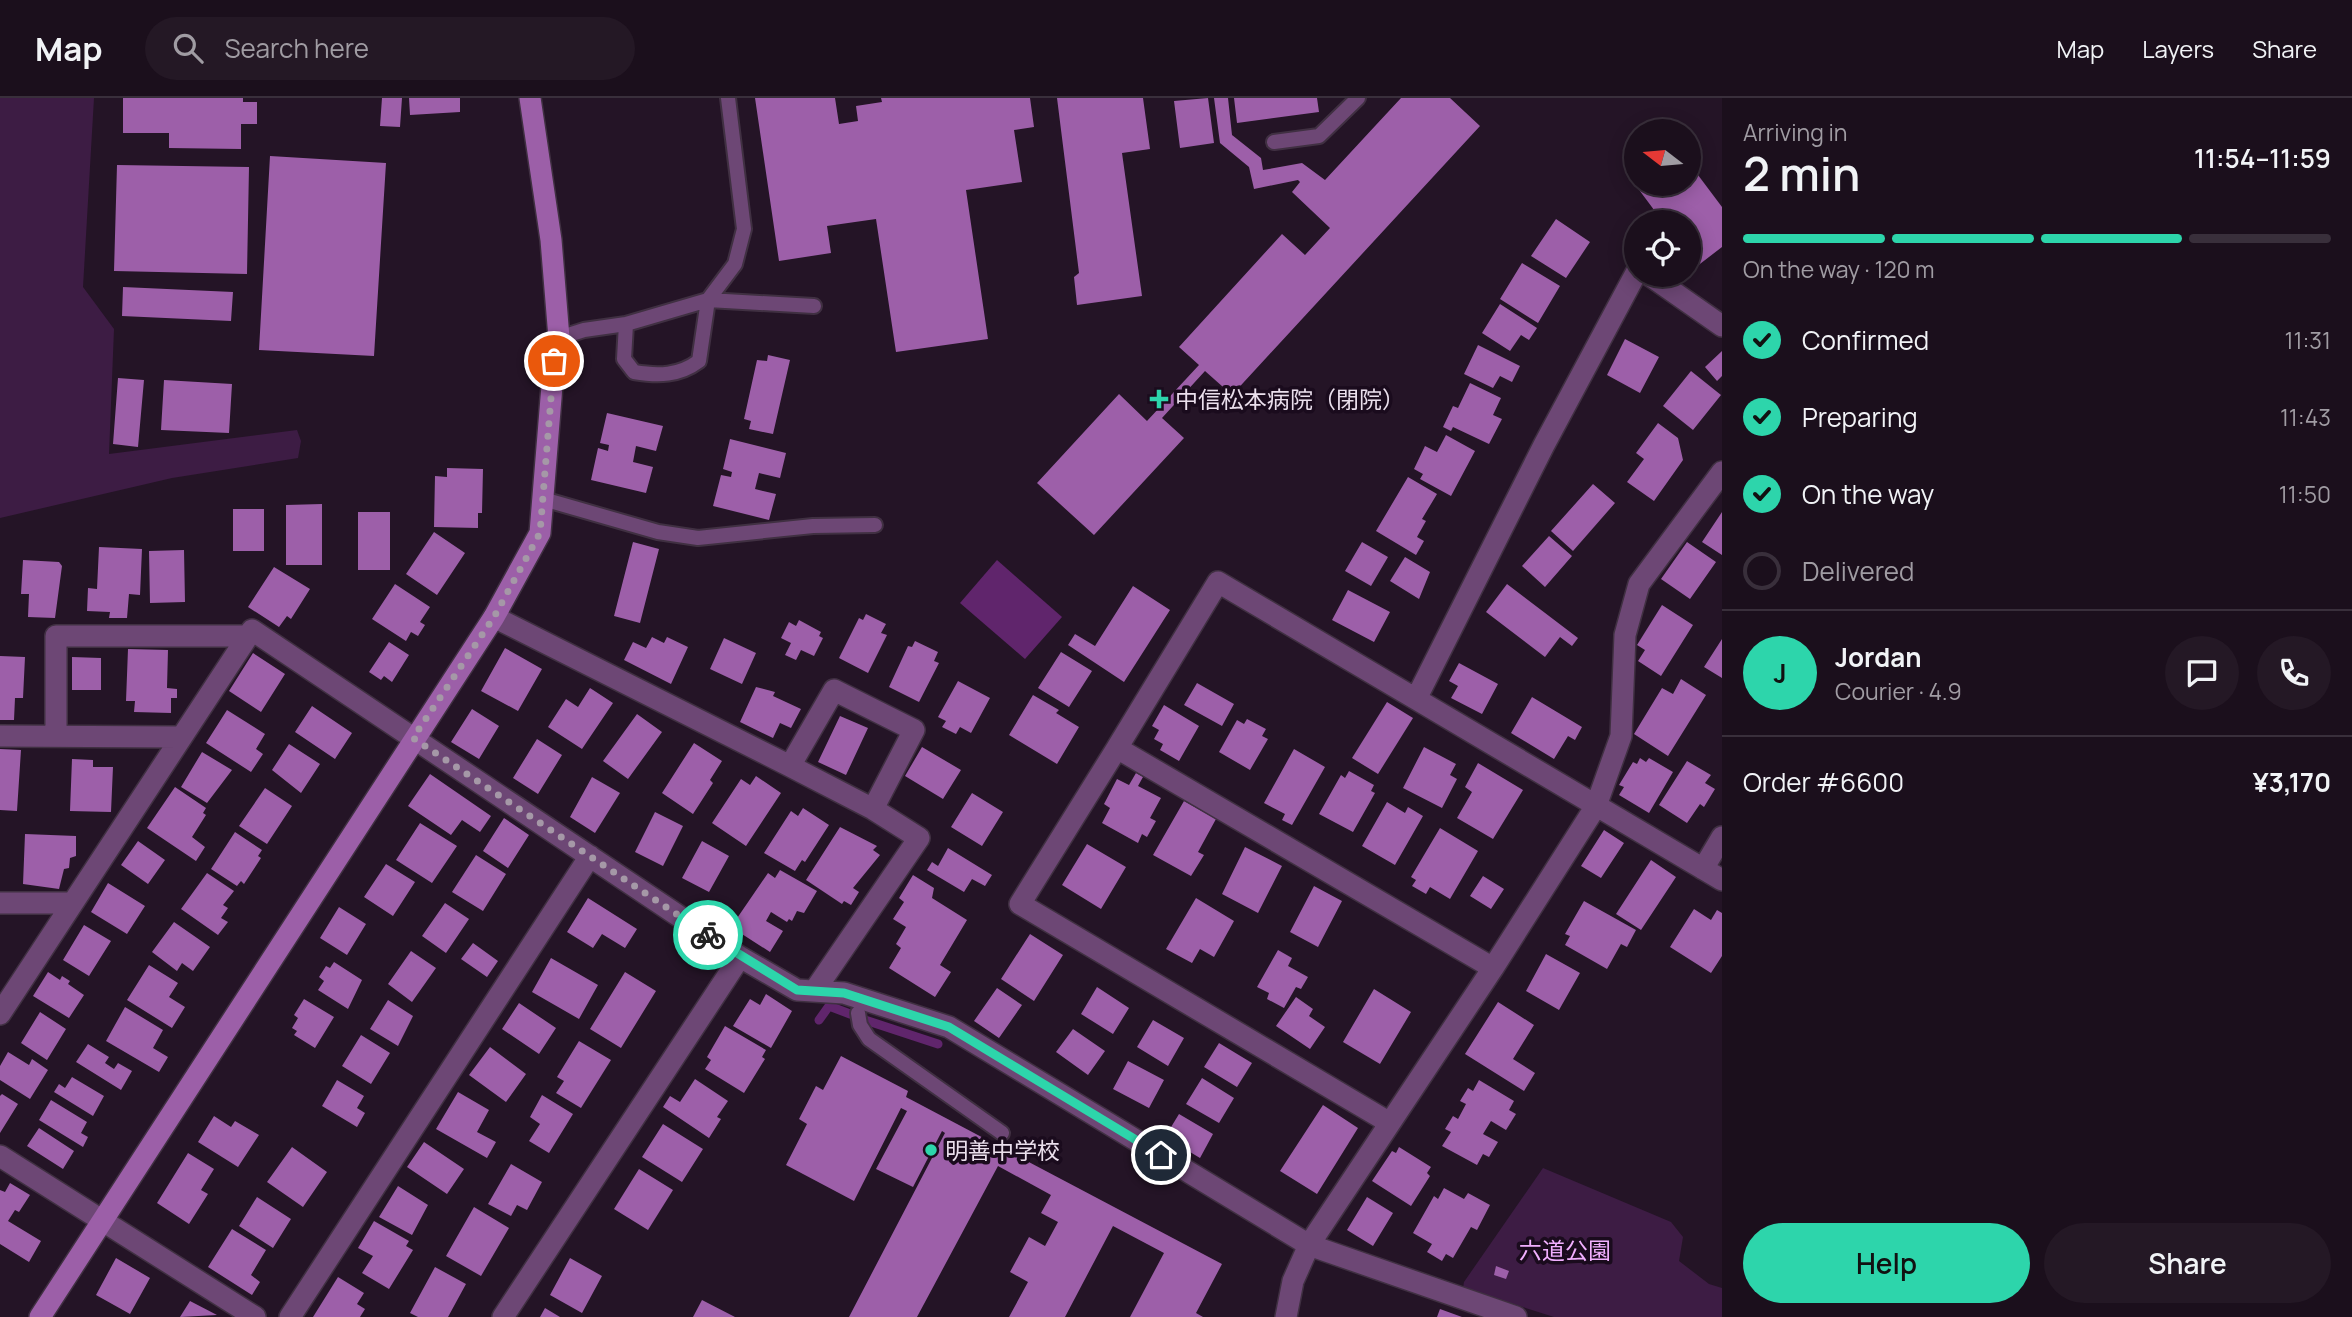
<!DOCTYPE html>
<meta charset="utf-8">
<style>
:root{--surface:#1b0f1c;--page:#241825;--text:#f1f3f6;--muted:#a09ca3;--line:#392f3b;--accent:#2dd5ab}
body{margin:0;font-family:Manrope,"Noto Sans JP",sans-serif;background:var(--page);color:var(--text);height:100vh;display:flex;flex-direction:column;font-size:26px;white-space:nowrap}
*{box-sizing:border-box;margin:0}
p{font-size:23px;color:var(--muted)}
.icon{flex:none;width:38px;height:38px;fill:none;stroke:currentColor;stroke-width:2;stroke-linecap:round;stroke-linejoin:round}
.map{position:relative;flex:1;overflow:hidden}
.panel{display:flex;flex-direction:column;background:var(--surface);width:630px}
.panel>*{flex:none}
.needle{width:46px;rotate:286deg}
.controls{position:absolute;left:1624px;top:21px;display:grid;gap:14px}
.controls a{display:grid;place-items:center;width:77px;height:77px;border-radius:50%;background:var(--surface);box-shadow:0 4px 18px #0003,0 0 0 2px var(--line);font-size:35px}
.pin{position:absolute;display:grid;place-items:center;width:60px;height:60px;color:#fff;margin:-30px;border:4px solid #fff;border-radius:50%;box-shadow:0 2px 7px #0007}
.courier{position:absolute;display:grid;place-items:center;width:70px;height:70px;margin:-35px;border:5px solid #2dd5ab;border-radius:50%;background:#fff;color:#222;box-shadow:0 2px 9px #0007}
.overview em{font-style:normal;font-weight:600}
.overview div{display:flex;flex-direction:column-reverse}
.overview{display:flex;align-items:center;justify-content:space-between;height:119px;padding:0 21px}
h1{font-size:46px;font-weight:600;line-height:52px}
.bar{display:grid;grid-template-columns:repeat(4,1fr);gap:10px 7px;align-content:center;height:84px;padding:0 21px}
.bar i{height:9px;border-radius:5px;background:var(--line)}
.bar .selected{background:var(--accent)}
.bar p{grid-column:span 4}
.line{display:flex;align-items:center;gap:18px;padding:0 21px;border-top:2px solid var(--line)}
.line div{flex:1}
.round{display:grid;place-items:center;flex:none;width:74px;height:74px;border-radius:37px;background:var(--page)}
ol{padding:0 21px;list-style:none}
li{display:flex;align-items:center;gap:21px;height:77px}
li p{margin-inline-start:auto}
li .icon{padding:7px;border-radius:50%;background:var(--accent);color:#111;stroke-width:4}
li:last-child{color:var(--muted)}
li i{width:38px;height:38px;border:4px solid var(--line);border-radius:50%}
.cta{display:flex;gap:14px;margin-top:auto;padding:14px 21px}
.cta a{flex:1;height:80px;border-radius:42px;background:var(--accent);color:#111;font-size:28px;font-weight:600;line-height:80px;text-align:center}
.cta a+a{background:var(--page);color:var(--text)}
header{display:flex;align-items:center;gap:42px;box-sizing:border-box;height:98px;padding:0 35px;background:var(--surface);border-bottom:2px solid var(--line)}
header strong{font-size:33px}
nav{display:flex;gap:38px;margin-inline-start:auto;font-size:24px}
.search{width:490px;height:63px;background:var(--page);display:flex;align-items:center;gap:18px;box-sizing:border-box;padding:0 24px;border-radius:38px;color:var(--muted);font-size:26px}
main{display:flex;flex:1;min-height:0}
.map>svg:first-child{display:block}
</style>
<header>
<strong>Map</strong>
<div class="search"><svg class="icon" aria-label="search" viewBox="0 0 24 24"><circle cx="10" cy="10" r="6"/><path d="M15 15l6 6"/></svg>Search here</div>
<nav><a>Map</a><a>Layers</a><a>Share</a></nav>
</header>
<main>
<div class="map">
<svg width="1722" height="1219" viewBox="0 0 1722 1219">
<rect width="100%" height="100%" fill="#241426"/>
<!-- green -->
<path fill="#3d1c44" d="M0 0H94L83 189 114 231 109 356 297 332 301 343 298 360 172 380 0 420Z
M1543 1070 1671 1124 1683 1139 1679 1163 1709 1186 1722 1190V1219H1554L1463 1190 1464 1184Z"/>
<!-- water -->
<path fill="#60256c" d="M997 462 1062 519 1025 561 960 505Z"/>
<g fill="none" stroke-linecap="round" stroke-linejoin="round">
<!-- stream -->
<path stroke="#60256c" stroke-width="9" d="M819 922 829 908 850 916
M865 922 938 946"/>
</g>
<!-- building -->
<path fill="#9d5fa9" d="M123 0H243V4H257V26H241V51L169 50V35H123Z
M382 0H402L400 29 380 28Z
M409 0H460V14L410 17Z
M755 0H835L839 26 858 23 856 8 882 4 881 0H1030L1034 29 1014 32 1022 84 966 92 988 241 896 254 876 121 827 128 831 155 779 163Z
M1057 0H1143L1150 51 1122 55 1142 198 1077 207 1074 179 1079 175Z
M1208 0 1214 45 1180 50 1174 3Z
M1214 0H1228L1232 37 1261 60 1263 72 1302 65 1325 82 1401 0H1450L1480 28 1232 297 1205 273 1162 320 1184 340 1094 437 1037 385 1119 296 1147 323 1199 267 1179 249 1282 136 1305 157 1330 130 1292 94 1300 84 1298 82 1254 91 1249 69 1220 45Z
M1234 0H1317L1319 14 1237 25Z
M270 58 386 65 374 258 259 252Z
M1689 65 1722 109V149L1696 169 1689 159V124H1663L1631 81 1636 77V86H1689Z
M117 67 249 69 247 176 114 173Z
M1556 121 1590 144 1566 180 1531 158Z
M1522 165 1560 188 1538 225 1500 201Z
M123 189 233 194 231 223 122 218Z
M1500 206 1537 230 1529 242 1521 237 1510 253 1482 235Z
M1625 241 1659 259 1640 295 1607 277Z
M1478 247 1520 268 1512 284 1500 278 1493 290 1464 276Z
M1722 253V278L1717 283 1705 269Z
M768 257 790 262 773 336 749 331 751 323 744 321 757 262 767 263Z
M1691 273 1721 297 1693 332 1663 308Z
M118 280 144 282 138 349 113 346Z
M164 282 232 286 229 335 161 332Z
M1470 285 1501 300 1493 317 1502 321 1489 346 1453 329 1451 333 1443 329 1453 308 1458 310Z
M607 315 663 328 656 353 636 348 633 364 653 369 646 395 591 382 598 350 608 353 609 347 600 345Z
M1658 325 1678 340 1683 362 1654 403 1627 384 1644 361 1636 355Z
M1446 337 1475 353 1451 398 1420 381 1423 376 1414 371 1425 348 1437 354Z
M730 341 786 355 780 380 759 375 755 391 776 396 769 422 713 408 721 377 731 379 732 374 723 371Z
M447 370 483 371 482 415H478V430L434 429 435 378 447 379Z
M1408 379 1437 396 1422 421 1426 423 1417 439 1424 443 1416 457 1376 433Z
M1593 386 1615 405 1573 453 1551 433Z
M322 406V467H286V407Z
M233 411H264V453H233Z
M358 414H390V472H358Z
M1722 414V457L1702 444Z
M434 434 465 455 437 497 406 476Z
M1549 438 1572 458 1545 489 1522 468Z
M633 444 659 451 640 525 614 518Z
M1362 444 1388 459 1371 488 1345 473Z
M1687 444 1716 464 1690 501 1661 481Z
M99 449 142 451 140 497 129 496 127 520H109L110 514 87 513 88 490 97 491Z
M184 452 185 504 150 505 149 453Z
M1405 459 1430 474 1419 501 1390 483Z
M23 462 59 464 62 468 55 520 28 519 29 496H21Z
M274 469 310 491 291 521 287 518 279 529 248 509Z
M395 486 430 509 420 524 425 527 418 538 411 534 406 543 372 521Z
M1507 486 1578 540 1572 548 1560 539 1545 559 1486 514Z
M1133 488 1170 512 1124 584 1068 547 1075 536 1095 548Z
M1348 492 1390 514 1374 544 1332 522Z
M1662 507 1693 527 1661 578 1638 563 1645 552 1637 547Z
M866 516 886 526 881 535 887 537 868 575 839 560 859 520 863 522Z
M799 522 821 534 819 538 823 540 814 558 801 552 796 562 785 557 791 545 781 540 789 524 796 528Z
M652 539 664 545 667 539 688 549 671 586 624 562 633 544 646 550Z
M724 540 756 555 742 586 710 571Z
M1722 541V580L1704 569Z
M915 543 938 554 934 563 939 565 919 604 889 589 908 548 912 549Z
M389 544 409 557 392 584 384 578 381 582 369 574Z
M505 550 542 571 518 613 481 593Z
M128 551 168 552 167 590 177 591V600H171V615L134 614 135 603H126Z
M1061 554 1092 573 1069 609 1038 590Z
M253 555 285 576 261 614 229 593Z
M0 558 25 559 23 600H15L14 622H0Z
M72 559 101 560V592H72Z
M1459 565 1498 586 1482 616 1451 600 1458 588 1449 583Z
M1681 581 1706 597 1668 658 1634 636 1662 590 1673 596Z
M958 583 990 600 971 635 960 629 956 636 942 629 946 623 938 619Z
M1197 585 1234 606 1222 628 1184 607Z
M756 589 775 594 773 598 801 611 791 630 780 625 773 640 740 624Z
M590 590 613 605 582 651 548 629 566 601 578 609Z
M1033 597 1059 612 1056 615 1079 629 1057 666 1009 637Z
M1532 599 1582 629 1575 642 1568 638 1554 661 1511 635Z
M1387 604 1413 620 1378 676 1352 660Z
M1164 607 1199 628 1179 663 1160 652 1163 646 1154 641 1159 632 1152 628Z
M312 608 352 635 335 661 295 634Z
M472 611 499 628 479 661 451 644Z
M227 612 265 636 256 651 263 656 251 674 206 645Z
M637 616 662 634 628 681 603 663Z
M840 618 868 630 846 677 818 664Z
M1247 621 1266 631 1262 638 1268 641 1250 672 1219 654 1237 622 1244 626Z
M537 641 562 657 538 696 513 680Z
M694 645 722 663 710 682 713 685 693 716 662 695Z
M289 646 320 666 301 695 272 672Z
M922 649 961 672 943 701 905 678Z
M1424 649 1456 666 1450 677 1457 681 1442 710 1403 690Z
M0 651 21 652 17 713 0 712Z
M1294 651 1325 669 1292 727 1282 722 1285 716 1264 705Z
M202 654 232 672 207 705 181 689Z
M1640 660 1646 664 1649 660 1673 674 1649 715 1619 697 1624 689 1619 687 1633 664 1637 666Z
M72 661 93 662V669H113L111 714 70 713Z
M1687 663 1711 677 1705 685 1715 691 1704 709 1700 706 1687 725 1659 707Z
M1478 665 1523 692 1493 741 1457 720 1472 694 1465 689Z
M1349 673 1374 687 1371 693 1375 695 1353 734 1319 716 1341 677 1345 680Z
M1136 675 1143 679 1138 688 1161 700 1150 720 1156 723 1147 739 1142 736 1138 745 1102 725 1110 710 1104 706 1117 681 1129 687Z
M430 676 491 718 480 734 462 722 451 737 408 708Z
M756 678 781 695 746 748 712 725 741 681 750 687Z
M592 679 620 695 595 735 570 719Z
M175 689 206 710 203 715 206 717 192 739 205 749 196 763 147 730Z
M265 690 292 708 267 746 239 728Z
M972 695 1003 714 982 748 951 729Z
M1184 703 1216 721 1198 754 1204 757 1191 778 1153 757Z
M1387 704 1405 715 1408 709 1423 718 1395 767 1362 748Z
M803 710 829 727 805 764 802 762 795 773 764 755 791 713 798 718Z
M655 714 683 728 663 768 635 754Z
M504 720 529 737 508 770 483 753Z
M420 725 457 748 432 785 396 762Z
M840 729 877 748 873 752 880 757 853 790 859 794 851 807 844 803 842 806 806 782Z
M1440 730 1478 753 1450 801 1430 789 1426 796 1412 788 1416 782 1411 779Z
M1604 732 1624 745 1601 780 1581 768Z
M235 734 262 752 258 758 261 760 244 786 241 783 237 788 211 771Z
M25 736 76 738V758L70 760 69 770 64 771 59 791 23 786Z
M138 743 165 762 148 786 121 767Z
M702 743 729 758 709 794 682 780Z
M1087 746 1126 769 1101 811 1062 787Z
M1245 749 1282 768 1258 815 1222 796Z
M948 750 992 777 985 788 972 781 964 794 927 772 932 764 938 768Z
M476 757 506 776 483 813 452 794Z
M1651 762 1676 779 1641 832 1616 816Z
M386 766 415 784 393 818 364 799Z
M780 772 817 793 804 815 797 813 792 823 789 821 787 824 771 814 766 823 783 833 770 854 731 829 768 775 775 780Z
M207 775 234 793 223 807 228 810 221 820 228 824 218 837 181 811Z
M913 777 934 790 932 800 967 822 940 867 951 874 935 899 889 870 901 850 896 846 906 829 893 821 904 804 899 800Z
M1483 778 1504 791 1491 811 1470 798Z
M108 785 145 808 127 836 91 814Z
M1314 788 1342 803 1318 849 1290 834Z
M588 800 637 831 625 850 602 836 593 850 567 834Z
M1196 800 1234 823 1214 859 1200 851 1192 865 1166 851Z
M1584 803 1636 832 1627 849 1621 846 1607 871 1565 847 1570 838 1565 836Z
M445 805 469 821 446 855 422 838Z
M339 809 366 826 347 857 320 840Z
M1694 811 1711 822 1717 812 1722 815V858L1711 875 1670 849Z
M174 824 210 849 193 873 182 865 177 873 152 854Z
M84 827 111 843 89 878 63 862Z
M1030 836 1063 857 1034 903 1001 881Z
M473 845 498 863 487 879 461 861Z
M1278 852 1292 860 1288 868 1308 879 1301 891 1296 889 1284 910 1267 901 1269 895 1257 889Z
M411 853 436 870 412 904 388 886Z
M1546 856 1580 875 1559 912 1526 893Z
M551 860 598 887 579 921 532 894Z
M334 864 362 882 348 911 318 892 324 883 319 879 326 868 330 870Z
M149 867 178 885 169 899 185 909 172 930 127 902Z
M48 874 60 882 62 878 70 883 68 886 84 897 69 920 33 898Z
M625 874 656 893 621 950 590 931Z
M1097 889 1129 910 1113 936 1081 916Z
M997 890 1022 907 999 940 974 923Z
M1374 891 1411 914 1380 966 1343 944Z
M766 896 792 913 771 950 733 928 750 901 760 907Z
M1296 899 1313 911 1309 918 1325 929 1310 951 1276 928Z
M304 901 334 919 315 950 294 937 297 933 292 930 298 920 294 917Z
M388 902 413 918 398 948 370 931Z
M1498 904 1534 927 1513 961 1535 975 1524 993 1465 956Z
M519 905 556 930 539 956 502 931Z
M125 909 163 932 153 950 168 959 159 974 106 943Z
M40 914 66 931 47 962 21 945Z
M1153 922 1184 940 1168 968 1137 949Z
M725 928 766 952 762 959 765 961 744 995 705 971 711 962 707 959Z
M1073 931 1105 953 1088 977 1056 954Z
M361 937 390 955 371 986 342 968Z
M579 943 611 962 581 1010 556 995 564 983 557 979Z
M1219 945 1252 965 1237 989 1204 969Z
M88 946 109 959 105 965 114 971 118 965 132 973 121 992 76 964Z
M490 949 526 976 506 1004 469 977Z
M8 954 29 967 32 961 48 972 30 1001 0 982V968Z
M841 958 908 993 906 999 1222 1166 1196 1215 1203 1219H1130L1164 1155 1113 1128 1065 1219H1009L1028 1184 1010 1174 1029 1139 1045 1148 1058 1124 1041 1115 1051 1097 998 1068 917 1219H849L945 1035 942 1033 913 1089 876 1071 907 1013 901 1010 854 1103 786 1067 807 1026 799 1021 816 988 823 992Z
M1128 963 1164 982 1149 1010 1113 991Z
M72 979 104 998 93 1018 54 994 59 986 65 990Z
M1202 980 1234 1000 1219 1025 1186 1006Z
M695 981 728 1003 717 1019 721 1021 709 1040 663 1009 670 998 680 1004Z
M337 982 364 998 357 1010 365 1015 357 1029 322 1008Z
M1479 982 1514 1003 1509 1012 1516 1016 1506 1032 1491 1023 1483 1036 1498 1044 1489 1059 1483 1056 1477 1067 1442 1048 1451 1034 1445 1031 1453 1018 1458 1021 1466 1006 1460 1003 1468 990 1473 993Z
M458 994 489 1012 477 1034 496 1044 487 1060 436 1031Z
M2 996 18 1006 0 1035V998Z
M542 997 573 1016 549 1055 529 1043 540 1026 530 1019Z
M51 1002 87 1024 81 1035 88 1039 83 1049 39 1022Z
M1323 1007 1358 1030 1317 1096 1280 1073Z
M1179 1016 1213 1036 1200 1060 1165 1039Z
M214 1018 231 1029 235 1023 259 1037 238 1069 198 1044Z
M663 1026 703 1051 682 1084 642 1059Z
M39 1030 74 1053 63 1071 27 1048Z
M424 1044 464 1071 447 1096 407 1069Z
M292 1049 327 1074 303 1109 267 1084Z
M1399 1049 1431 1069 1427 1075 1430 1078 1411 1108 1372 1083 1392 1053 1396 1055Z
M188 1055 214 1071 201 1092 208 1096 189 1126 157 1105Z
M511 1066 542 1084 527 1112 517 1107 511 1118 488 1106Z
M639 1071 673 1092 648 1132 614 1111Z
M10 1085 30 1097 19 1114 15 1112 8 1123 41 1143 29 1164 0 1146V1092L5 1094Z
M398 1088 428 1107 412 1137 379 1119Z
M1444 1090 1464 1101 1468 1095 1490 1107 1477 1132 1471 1129 1453 1160 1446 1156 1442 1163 1427 1154 1432 1146 1413 1135 1434 1098 1438 1101Z
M257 1099 291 1121 273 1150 239 1128Z
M1367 1099 1393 1115 1373 1148 1347 1132Z
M474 1109 509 1130 481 1178 446 1158Z
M374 1123 409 1143 406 1148 413 1152 389 1191 362 1175 373 1158 358 1150Z
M232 1131 266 1152 251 1177 260 1184 252 1197 208 1169Z
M116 1160 150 1180 130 1216 96 1197Z
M570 1160 602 1178 582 1215 550 1197Z
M1496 1168 1509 1173 1506 1181 1494 1177Z
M435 1169 466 1186 448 1219H418L410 1215Z
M338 1179 364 1195 357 1206 365 1211 360 1219H313Z
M702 1202 735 1219H693Z
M190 1203 217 1217 180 1219Z
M545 1210 560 1219H540Z
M1440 1211 1462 1219H1437Z"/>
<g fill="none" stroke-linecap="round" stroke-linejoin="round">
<defs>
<path id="lane" d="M1274 44 1319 38 1358 0
M626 226 708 202 814 208
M559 240 584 232 626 226 624 261 634 274C658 278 679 278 699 263L708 202 735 166 744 131 728 0
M543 401 658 434 698 440 813 428 875 427
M858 915 860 927 869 941 1002 1035"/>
<path id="street" d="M1636 175 1544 347 1416 601 1722 782
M1649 177 1722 228
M494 519 790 668 873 711 919 740 815 892
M0 638 179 639
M56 638V538H248
M1117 650 1020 806 1390 1025 1493 870 1117 650 1218 484 1416 601
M790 668 834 592 914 632 873 711
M1703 771 1722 739
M0 805H72
M1493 870 1596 708 1621 638 1625 537 1639 486 1722 374
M0 916 252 532 740 859 797 892 844 895 949 929 1309 1147 1516 1219
M0 1058 255 1219
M290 1219 590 758
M503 1219 740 859
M1286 1219 1293 1183 1309 1147 1390 1025"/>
<path id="secondary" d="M40 1219 494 519 540 435 554 263 559 240 551 142 530 0"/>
</defs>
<!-- lane casing -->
<use href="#lane" stroke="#403042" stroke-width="18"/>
<!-- street casing -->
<use href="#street" stroke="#403042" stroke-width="24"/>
<!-- secondary casing -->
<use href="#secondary" stroke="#403042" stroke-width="24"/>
<!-- lane -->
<use href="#lane" stroke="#6d4775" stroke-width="14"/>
<!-- street -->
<use href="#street" stroke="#6d4775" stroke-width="21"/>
<!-- secondary -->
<use href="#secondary" stroke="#9c5fa8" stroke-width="21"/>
</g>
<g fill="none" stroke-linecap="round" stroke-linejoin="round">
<!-- done -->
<path stroke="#a598a7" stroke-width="7" stroke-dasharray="0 12.6" d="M554 263 540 435 494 519 413 640 708 837"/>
<!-- route -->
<path stroke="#2dd5ab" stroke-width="9" d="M708 837 797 892 844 895 949 929 1161 1057"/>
</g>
<!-- markers -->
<g fill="#2dd5ab" stroke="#1a0b1d" stroke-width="2.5">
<path d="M1155.5 290.5h7v7h7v7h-7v7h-7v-7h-7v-7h7z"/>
<circle cx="931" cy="1052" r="7"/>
</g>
<g text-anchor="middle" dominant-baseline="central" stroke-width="7" stroke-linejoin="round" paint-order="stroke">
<!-- poi labels -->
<g font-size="23" fill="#eadfec" stroke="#1a0b1d" text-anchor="start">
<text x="1175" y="301">中信松本病院（閉院）</text>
<text x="945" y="1052">明善中学校</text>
</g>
<!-- park labels -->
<g font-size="23" fill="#f1affe" stroke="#1a0b1d">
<text x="1565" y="1152">六道公園</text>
</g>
</g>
</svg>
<div class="controls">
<a><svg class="needle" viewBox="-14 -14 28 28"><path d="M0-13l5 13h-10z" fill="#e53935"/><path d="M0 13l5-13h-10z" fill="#a09ca3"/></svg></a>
<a><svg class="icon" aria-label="locate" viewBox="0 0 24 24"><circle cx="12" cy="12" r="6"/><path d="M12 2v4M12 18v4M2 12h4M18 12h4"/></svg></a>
</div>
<div class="pin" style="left:554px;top:263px;background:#ea580c"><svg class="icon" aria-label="bag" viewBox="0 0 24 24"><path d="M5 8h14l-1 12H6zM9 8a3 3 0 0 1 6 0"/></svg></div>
<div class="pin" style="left:1161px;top:1057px;background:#1f2937"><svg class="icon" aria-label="home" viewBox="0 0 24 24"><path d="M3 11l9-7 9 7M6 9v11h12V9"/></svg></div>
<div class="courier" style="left:708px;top:837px"><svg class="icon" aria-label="bike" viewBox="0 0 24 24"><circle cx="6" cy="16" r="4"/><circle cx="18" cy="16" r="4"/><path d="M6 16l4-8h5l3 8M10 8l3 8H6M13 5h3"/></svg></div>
</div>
<section class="panel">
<div class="overview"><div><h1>2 min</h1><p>Arriving in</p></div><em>11:54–11:59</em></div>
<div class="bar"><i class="selected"></i><i class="selected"></i><i class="selected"></i><i></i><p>On the way · 120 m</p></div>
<ol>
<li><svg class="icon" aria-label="check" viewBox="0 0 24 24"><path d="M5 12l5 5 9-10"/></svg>Confirmed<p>11:31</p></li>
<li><svg class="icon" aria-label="check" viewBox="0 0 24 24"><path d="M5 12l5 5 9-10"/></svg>Preparing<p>11:43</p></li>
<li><svg class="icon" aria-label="check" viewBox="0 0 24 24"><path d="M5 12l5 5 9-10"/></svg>On the way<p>11:50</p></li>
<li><i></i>Delivered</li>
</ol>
<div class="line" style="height:126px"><b class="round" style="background:var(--accent);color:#111">J</b><div><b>Jordan</b><p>Courier · 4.9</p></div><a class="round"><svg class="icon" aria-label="chat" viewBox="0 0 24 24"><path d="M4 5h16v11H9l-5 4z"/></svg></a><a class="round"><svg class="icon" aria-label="phone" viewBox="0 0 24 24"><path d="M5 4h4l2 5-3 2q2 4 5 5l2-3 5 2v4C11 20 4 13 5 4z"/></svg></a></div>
<div class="line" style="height:91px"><div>Order #6600</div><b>¥3,170</b></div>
<div class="cta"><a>Help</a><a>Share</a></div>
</section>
</main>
